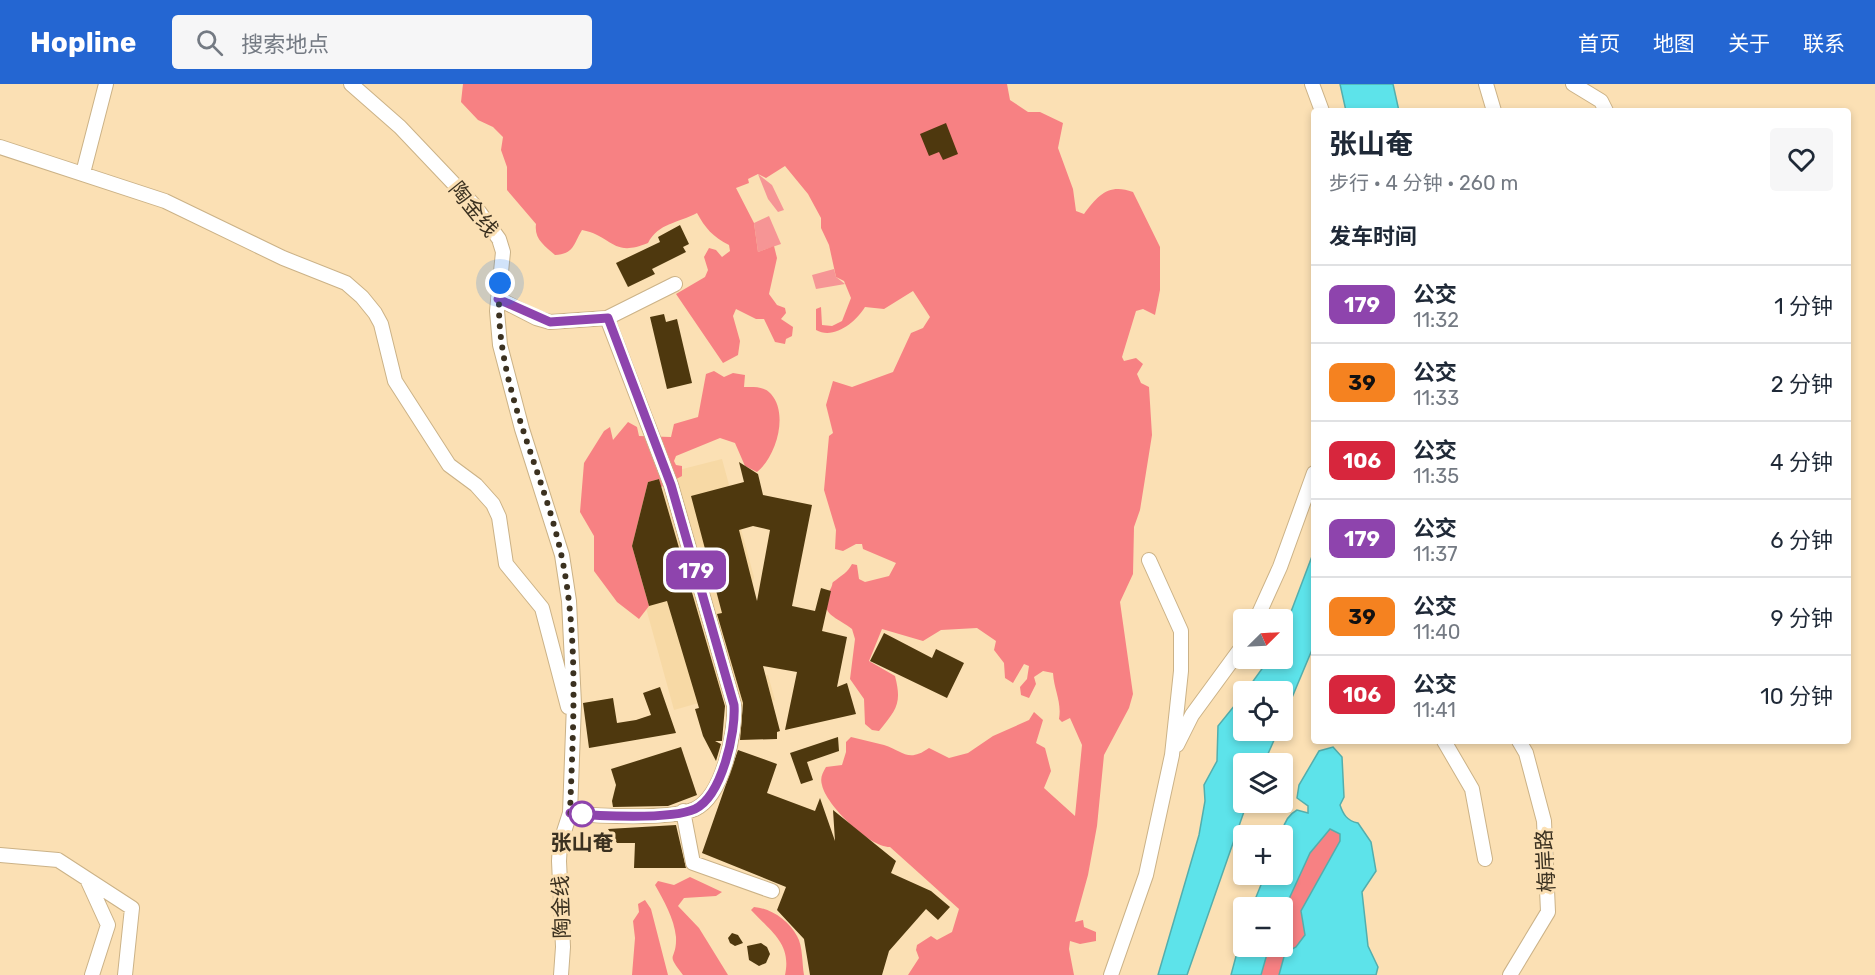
<!DOCTYPE html>
<html lang="zh">
<head>
<meta charset="utf-8">
<style>
  body { margin:0; font-family:Rubik,"Noto Sans SC",sans-serif; background:#f6f6f7; color:#1f2937; height:100vh; display:flex; flex-direction:column; font-size:22px; white-space:nowrap }
  * { box-sizing:border-box; margin:0 }
  p { font-size:20px; color:#747a83 }
  .icon { flex:none; width:33px; height:33px; fill:none; stroke:currentColor; stroke-width:2; stroke-linecap:round; stroke-linejoin:round }
  .map { position:relative; flex:1; overflow:hidden }
  .sheet { position:absolute; left:1311px; top:24px; width:540px; height:636px; display:flex; flex-direction:column; background:#fff; border-radius:6px; box-shadow:0 3px 9px #0003 }
  .sheet>* { flex:none }
  .badge { padding:0 12px; border-radius:9px; font-size:21px; line-height:39px }
  .needle { width:39px; rotate:66deg }
  .fabs { position:absolute; left:1233px; top:525px; display:grid; gap:12px }
  .fabs a { display:grid; place-items:center; width:60px; height:60px; border-radius:6px; background:#fff; box-shadow:0 3px 9px #0003; font-size:30px }
  .you { position:absolute; width:30px; height:30px; margin:-15px; border:4px solid #fff; border-radius:50%; background:#1a73e8; box-shadow:0 0 0 9px #1a73e833 }
  .map>.badge { position:absolute; translate:-50% -50%; box-shadow:0 0 0 3px #fff }
  h2 { padding:0 18px; font-size:22px; line-height:54px }
  .round { display:grid; place-items:center; flex:none; width:63px; height:63px; border-radius:6px; background:#f6f6f7 }
  .overview { display:flex; align-items:center; justify-content:space-between; height:102px; padding:0 18px }
  h1 { font-size:28px; font-weight:700; line-height:45px }
  ul { padding:0; list-style:none }
  li { display:flex; align-items:center; gap:18px; height:78px; padding:0 18px; border-top:2px solid #e0e1e3 }
  li div { flex:1 }
  li b { display:block; font-size:22px }
  li em { font-style:normal }
  li .badge { min-width:66px; font-weight:700; text-align:center }
  header { display:flex; align-items:center; gap:36px; box-sizing:border-box; height:84px; padding:0 30px; background:#2466d2; color:#fff }
  header strong { font-size:28px }
  nav { display:flex; gap:33px; margin-inline-start:auto; font-size:21px }
  .search { width:420px; height:54px; background:#f6f6f7; display:flex; align-items:center; gap:15px; box-sizing:border-box; padding:0 21px; border-radius:6px; color:#747a83; font-size:22px }
  .map>svg:first-child { display:block }
  .built { fill:#f7d9a5 }
  .green { fill:#f69595 }
  .forest { fill:#f78183 }
  .water { fill:#5de3ea; stroke:#53aead; stroke-width:1.5 }
  .building { fill:#4e380e; fill-rule:evenodd }
  .lines { fill:none; stroke-linecap:round; stroke-linejoin:round }
  .minor-casing { stroke:#cbb287; stroke-width:16 }
  .minor { stroke:#fff; stroke-width:14 }
  .line-casing { stroke:#fff; stroke-width:14 }
  .line { stroke:#8e44ad; stroke-width:9 }
  .walk { stroke:#3b3120; stroke-width:6; stroke-dasharray:0 10.8 }
  .stop-dot { fill:#fff; stroke:#8e44ad; stroke-width:3 }
  .labels { text-anchor:middle; dominant-baseline:central; stroke-width:6; stroke-linejoin:round; paint-order:stroke }
  .street-label { font-size:21px; fill:#3b3120; stroke:#fbe0b4 }
  .stop-label { font-size:21px; font-weight:bold; fill:#3b3120; stroke:#fbe0b4 }
</style>
</head>
<body>
<header>
<strong>Hopline</strong>
<div class="search"><svg class="icon" aria-label="search" viewBox="0 0 24 24"><circle cx="10" cy="10" r="6"/><path d="M15 15l6 6"/></svg>搜索地点</div>
<nav><a>首页</a><a>地图</a><a>关于</a><a>联系</a></nav>
</header>
<div class="map">
<svg width="1875" height="891" viewBox="0 0 1875 891">
  <rect width="100%" height="100%" fill="#fbe0b4"/>
  <path class="built" d="M722,375L754,493L746,523L761,593L768,591L775,616L728,629L723,612L674,626L629,462L643,395Z"/>
  <path class="green" d="M758,90L772,101L784,126L778,128L768,115Z
    M769,132L781,160L758,168L754,139Z
    M834,185L836,193L845,200L816,205L812,191Z"/>
  <path class="forest" d="M463,0H1007L1010,16L1028,28H1040L1063,39L1058,64L1073,105L1076,127L1084,130C1098,111 1109,99 1133,108L1160,163V206L1155,231L1143,225L1136,227L1122,273L1124,277L1136,274L1143,280L1137,290L1141,299L1149,303L1152,351L1140,426L1134,443L1133,490L1120,518L1133,610L1129,624L1104,671L1097,742L1088,791L1075,838L1083,836L1084,843L1096,848V857L1080,860L1070,857L1069,865L1074,891H908L919,874L916,866L917,861L931,852L937,856L952,848L959,825L890,763C869,763 826,721 822,701C820,694 822,690 826,683L842,681L846,668V658L851,653C862,656 873,658 884,661C903,667 908,679 929,664L949,674L968,669L993,652L1029,636L1034,628L1043,636L1036,659L1045,664L1051,687L1044,704L1075,732L1082,661L1070,634L1062,638L1059,635C1062,618 1054,606 1053,589L1043,587L1034,593L1036,600L1029,614L1021,611L1020,603L1027,595L1029,582L1024,580L1013,599L1005,594L1004,579L994,566L996,557L977,544L941,546L923,557L882,545L869,577L895,592C902,619 897,625 879,647L872,646L865,640L864,615L850,595L855,555L852,545C833,531 817,530 831,504C834,498 830,500 836,496C843,490 847,489 852,480L857,481L859,495L865,498L889,492L896,479L863,465L862,460H856L843,467L835,465L836,446L824,406L829,352L833,349L826,321L833,297L852,303L893,288L911,249L923,244L930,233L913,207L884,225L865,223C856,238 834,256 816,246V225L821,223L822,241L832,242L842,237L851,214L844,197L836,193L829,161L821,144V134L808,110L785,82L766,94L758,90L748,95L749,99L736,104L754,139L758,168L774,162L777,174L769,210L777,221L785,224L786,229L781,235L793,243L792,252L786,255L785,260L775,258L764,235H756L736,225L733,232L740,257L738,271L723,279L676,210L705,193L708,186L704,173L709,164L716,166L722,173L730,167L729,161C713,153 705,144 697,129C679,139 658,139 648,159C612,174 613,152 582,146C573,161 574,170 555,171C544,161 534,155 536,140L507,106V83L501,66L503,53L493,43L478,36L461,18Z
    M714,287L724,293L733,289L745,291L744,303C754,303 764,302 771,310C789,330 776,373 757,388L745,382L735,359L720,354L676,372L674,377L676,381L682,382V392L661,403L659,395L648,398L632,462L649,522L639,535L617,518L594,487V452L580,428L584,379L604,347L610,343L613,356L628,338L637,343L639,352L671,353L674,340L698,333L706,290Z
    M1330,745L1340,750L1341,757L1301,827L1305,851L1296,863L1285,869L1279,891H1261L1269,863L1282,862L1283,828L1310,769Z
    M690,793L722,808L716,812L684,814L678,822L699,844L728,891H683C664,867 677,878 676,853C674,834 664,817 655,801L658,797L674,801Z
    M645,816L651,825L668,891H632L635,854L633,837L639,828L638,820Z
    M754,823C771,824 789,837 797,852C803,862 802,880 804,891H785C792,859 770,847 751,826Z"/>
  <path class="water" d="M1340,0H1393L1399,27H1346Z
    M1314,467V561L1283,635L1282,608L1246,607L1269,575L1282,574L1283,549Z
    M1243,611L1244,646L1278,647L1264,679L1244,680V718L1247,719L1187,891H1158L1199,751L1205,717L1204,701L1217,677L1218,642Z
    M1333,663L1342,673L1344,713L1340,721C1343,730 1347,737 1358,739L1371,758L1376,787L1362,808L1368,862L1378,883L1376,891H1279L1285,869L1296,863L1305,851L1301,827L1340,757V750L1330,745L1310,769L1283,828L1282,824L1252,823L1265,791L1282,790C1282,769 1275,738 1297,726L1308,729V722L1297,714L1299,701L1319,667Z
    M1239,861L1269,863L1261,891H1231Z"/>
  <path class="building" d="M946,39L958,70L943,76L939,68L929,72L920,50Z
    M680,141L689,160L683,163L686,168L652,185L655,190L628,203L616,179L660,158L658,153Z
    M664,230L666,238L677,235L692,299L667,305L650,233Z
    M739,378L758,390L763,411L812,421L792,522L815,527L821,504L831,507L822,547L847,553L837,603L847,599L856,630L785,646L797,588L763,582L780,647L777,648V655L740,656L743,619L717,530L722,529L691,412L744,398ZM753,442L770,446L757,517L739,446Z
    M659,395L725,622L722,657H715L721,660L716,677L703,652L695,625L699,624L667,517L649,522L632,462L648,398Z
    M884,549L932,574L936,565L964,579L947,614L870,577Z
    M660,603L676,649L589,664L583,619L613,614L617,639L636,636L651,631L643,609Z
    M838,653L839,667L807,678L813,696L801,700L790,669Z
    M681,663L697,711L668,722L613,723L612,717L616,701L611,685Z
    M738,666L777,680L767,709L815,727L820,714L835,757L833,726L896,777L891,789L931,807L950,823L938,836L926,825L889,867L882,891H810L804,855L777,826L786,803L702,769Z
    M676,741L686,784H634L635,759H617L608,745Z
    M732,849L738,851L743,859L735,862L730,859L728,854Z
    M761,859L767,863L770,870L766,879L759,882L749,876L747,862Z"/>
  <g class="lines">
    <defs>
      <path id="minor" d="M351,0L400,43L475,122L499,155L503,168L497,227L500,261L522,345L562,471L569,517L574,620L570,729L560,760L559,777L563,863L561,891
        M1312,0L1322,27
        M1486,0L1494,27
        M1573,0L1601,17L1606,27
        M0,63L165,117L283,174L346,199L362,213L375,229L381,240L395,297L449,381L476,401L493,420L499,433L506,480L542,524L568,623
        M83,89L106,0
        M499,215L536,234L550,238L607,234L671,401L734,621C736,648 723,712 695,725C671,736 596,732 570,729
        M607,234L675,200
        M1256,536L1280,483L1314,389
        M1444,657L1472,705L1485,775
        M1177,661L1192,631L1244,560
        M683,727L693,779L772,807
        M0,771L58,776L132,824L125,891
        M87,795L108,841L92,891
        M1111,891L1146,791L1172,671L1181,587V547L1149,476
        M1510,891L1548,828L1544,737L1526,669L1519,657"/>
    </defs>
    <use href="#minor" class="minor-casing"/>
    <use href="#minor" class="minor"/>
  </g>
  <g class="lines">
    <defs>
      <path id="line" d="M498,215L550,238L608,234L671,401L734,621C736,648 722,712 695,725C671,736 596,732 570,729"/>
    </defs>
    <use href="#line" class="line-casing"/>
    <use href="#line" class="line"/>
    <path class="walk" d="M500,199C491,295 543,382 562,474C579,557 573,644 570,729L582,730"/>
  </g>
  <circle class="stop-dot" cx="582" cy="730" r="12"/>
  <g class="labels">
    <g class="street-label">
      <text transform="translate(474 125) rotate(51)">陶金线</text>
      <text transform="translate(1545 777) rotate(-93)">梅岸路</text>
      <text transform="translate(561 823) rotate(-92)">陶金线</text>
    </g>
    <g class="stop-label">
      <text x="582" y="758">张山奄</text>
    </g>
  </g>
</svg>
<div class="fabs">
<a><svg class="needle" viewBox="-14 -14 28 28"><path d="M0-13l5 13h-10z" fill="#e53935"/><path d="M0 13l5-13h-10z" fill="#747a83"/></svg></a>
<a><svg class="icon" aria-label="locate" viewBox="0 0 24 24"><circle cx="12" cy="12" r="6"/><path d="M12 2v4M12 18v4M2 12h4M18 12h4"/></svg></a>
<a><svg class="icon" aria-label="layers" viewBox="0 0 24 24"><path d="M12 4l9 5-9 5-9-5zM3 14l9 5 9-5"/></svg></a>
<a>+</a>
<a>−</a>
</div>
<div class="you" style="left:500px;top:199px"></div>
<b class="badge" style="left:696px;top:486px;background:#8e44ad;color:#fff">179</b>
<section class="sheet">
<div class="overview"><div><h1>张山奄</h1><p>步行 · 4 分钟 · 260 m</p></div><a class="round"><svg class="icon" aria-label="heart" viewBox="0 0 24 24"><path d="M12 20l-8-8c-3-5 5-10 8-4 3-6 11-1 8 4z"/></svg></a></div>
<h2>发车时间</h2>
<ul>
<li><span class="badge" style="background:#8e44ad;color:#fff">179</span><div><b>公交</b><p>11:32</p></div><em>1 分钟</em></li>
<li><span class="badge" style="background:#f58220;color:#111">39</span><div><b>公交</b><p>11:33</p></div><em>2 分钟</em></li>
<li><span class="badge" style="background:#d7263d;color:#fff">106</span><div><b>公交</b><p>11:35</p></div><em>4 分钟</em></li>
<li><span class="badge" style="background:#8e44ad;color:#fff">179</span><div><b>公交</b><p>11:37</p></div><em>6 分钟</em></li>
<li><span class="badge" style="background:#f58220;color:#111">39</span><div><b>公交</b><p>11:40</p></div><em>9 分钟</em></li>
<li><span class="badge" style="background:#d7263d;color:#fff">106</span><div><b>公交</b><p>11:41</p></div><em>10 分钟</em></li>
</ul>
</section>
</div>
</body>
</html>
